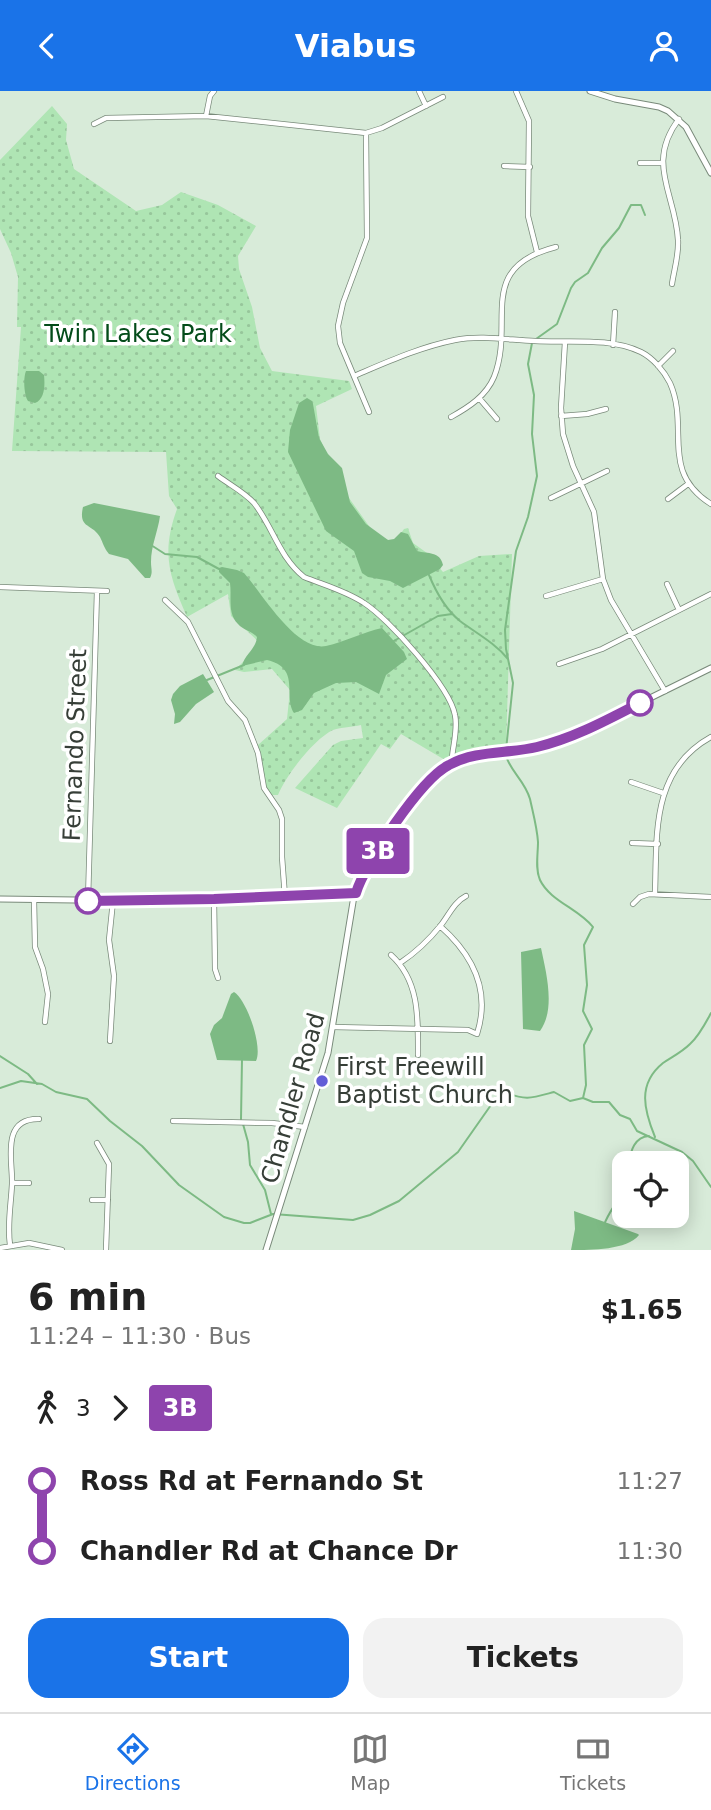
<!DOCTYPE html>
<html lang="en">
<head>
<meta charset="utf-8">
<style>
  body { margin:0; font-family:"DejaVu Sans",sans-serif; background:#f2f2f2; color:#222; height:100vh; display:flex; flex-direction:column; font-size:26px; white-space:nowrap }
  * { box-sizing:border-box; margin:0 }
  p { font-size:23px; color:#767676 }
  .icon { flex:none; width:38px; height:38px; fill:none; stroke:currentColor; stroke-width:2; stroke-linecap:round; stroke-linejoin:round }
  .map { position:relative; height:1159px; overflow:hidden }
  .panel { display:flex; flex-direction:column; background:#fff; flex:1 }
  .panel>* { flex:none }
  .badge { padding:0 14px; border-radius:5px; font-size:24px; line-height:46px }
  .fabs { position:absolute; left:612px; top:1060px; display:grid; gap:14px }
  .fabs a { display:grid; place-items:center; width:77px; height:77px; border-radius:14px; background:#fff; box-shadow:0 4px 18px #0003; font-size:35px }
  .map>.badge { position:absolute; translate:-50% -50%; box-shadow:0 0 0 4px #fff }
  .legs { display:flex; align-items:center; gap:10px; height:77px; padding:0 28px; font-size:23px }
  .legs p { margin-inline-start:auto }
  .headline { display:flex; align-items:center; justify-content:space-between; height:119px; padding:0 28px }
  h1 { font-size:38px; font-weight:600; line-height:52px }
  .primary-button { display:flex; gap:14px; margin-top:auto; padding:14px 28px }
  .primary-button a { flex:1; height:80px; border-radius:21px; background:#1a73e8; color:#fff; font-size:28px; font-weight:600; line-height:80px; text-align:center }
  .primary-button a+a { background:#f2f2f2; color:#222 }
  ul { padding:0 28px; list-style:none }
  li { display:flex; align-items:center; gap:24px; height:70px; font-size:26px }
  li i { display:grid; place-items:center; width:10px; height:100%; margin:0 9px; background:currentColor }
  li i::after { content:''; width:18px; height:18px; margin:-9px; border:5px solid; border-radius:50%; background:#fff }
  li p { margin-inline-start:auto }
  li:first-child i { background:linear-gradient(#0000 50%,currentColor 0) }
  li:last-child i { background:linear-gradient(currentColor 50%,#0000 0) }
  header { display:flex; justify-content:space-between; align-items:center; height:91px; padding:0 28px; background:#1a73e8; color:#fff; font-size:32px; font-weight:600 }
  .dock { display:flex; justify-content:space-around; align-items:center; height:98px; border-top:2px solid #e0e0e0; background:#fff; font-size:19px; color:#767676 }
  .dock a { display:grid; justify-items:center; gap:4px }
  .dock .current { color:#1a73e8 }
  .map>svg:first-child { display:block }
  .park { fill:url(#park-dots) }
  .water { fill:#7dba84 }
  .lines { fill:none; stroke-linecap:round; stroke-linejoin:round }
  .stream { stroke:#7dba84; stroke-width:2 }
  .minor-casing { stroke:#798a7a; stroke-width:6 }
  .tertiary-casing { stroke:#798a7a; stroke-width:7 }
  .minor { stroke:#fff; stroke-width:4.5 }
  .tertiary { stroke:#fff; stroke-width:5 }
  .line-1-casing { stroke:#fff; stroke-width:16 }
  .line-1 { stroke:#8e44ad; stroke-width:10 }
  .stop-1-dot { fill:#fff; stroke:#8e44ad; stroke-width:3.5 }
  .poi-dot { fill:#635ed7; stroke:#fff; stroke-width:2.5 }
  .labels { text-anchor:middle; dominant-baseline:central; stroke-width:7; stroke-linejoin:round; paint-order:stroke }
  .park-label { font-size:24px; fill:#044c1a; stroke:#fff }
  .street-label { font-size:24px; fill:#363e37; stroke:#fff }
  .poi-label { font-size:24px; fill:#363e37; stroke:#fff; text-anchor:start }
</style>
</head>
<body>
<header><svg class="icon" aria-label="back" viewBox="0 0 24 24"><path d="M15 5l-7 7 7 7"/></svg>Viabus<svg class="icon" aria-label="person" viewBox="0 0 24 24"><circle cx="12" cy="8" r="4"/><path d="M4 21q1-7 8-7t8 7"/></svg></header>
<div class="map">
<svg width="711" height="1159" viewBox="0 0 711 1159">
  <defs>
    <pattern id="park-dots" width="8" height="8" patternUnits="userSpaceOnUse" patternTransform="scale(1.75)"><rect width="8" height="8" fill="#afe5b4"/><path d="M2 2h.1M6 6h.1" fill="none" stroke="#97c69b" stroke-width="1.8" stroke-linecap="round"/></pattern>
  </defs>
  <rect width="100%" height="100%" fill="#d8ebd9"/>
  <path class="park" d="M52,15L67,33L66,49L74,78L136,120L162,114L181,101L218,114L256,135L238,165L239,178L252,216L260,257L272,280L349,290L352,298L316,315L320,348L344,400L374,442L394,452L404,438L408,437L413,452L427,462L443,481L479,465L512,463L506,656L466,659L445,669L401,643L390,658L381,653L337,717L295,697L333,654L341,650L363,647L361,634C352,636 342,636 333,639C314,648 286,684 278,704H265L258,654L287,628L290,599L272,578L244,581L235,579L261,553L231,525L228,503L187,526C169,485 161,462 177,418L169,405L166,361L12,360L21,236H17L18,186L11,162L0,138V69Z"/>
  <path class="water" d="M26,280H39L44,284C45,294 45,308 35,312L28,310C24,304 23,287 26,280Z
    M307,307L312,310L313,313L319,347L328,363L342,377L350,411L366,433L388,449L394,448L401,441L408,443L417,460C428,463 440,460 443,474L440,478L403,497L390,490L368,486L362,482L354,460L326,440L288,361L290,339L299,312Z
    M94,412L160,425C158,440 151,455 151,471C151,478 153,481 150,487H145L128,468L109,463C104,457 103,452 100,446C92,432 78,438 83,416Z
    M222,476L237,479L244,482C262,502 296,561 326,555C345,551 363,541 382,537L404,561L407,568L386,584L379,603L356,591L336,592L314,602L302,619L294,622C283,604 301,577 267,569L242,575C244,564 256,558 257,546C252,540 243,539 238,533C227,522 232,506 230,492L219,481V477Z
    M203,583L214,601L196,613L180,631L174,633L175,623L171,609L173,603L180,595Z
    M541,857C546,881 556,918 540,940L523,938L521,861Z
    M234,901C247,909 263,956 256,970L217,969L210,943L214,934L222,927L231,903Z
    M574,1120L638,1143L639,1144C627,1159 592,1159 571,1159L575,1138Z"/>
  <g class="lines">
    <path class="stream" d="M536,248L557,233L571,197L575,191L588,182L602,157L619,137L631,114H641L645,124
      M151,454L165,463L197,466L219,478
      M429,484C436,501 445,518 460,530C476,542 495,552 508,568
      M392,551L438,525L452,523
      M207,589L244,574
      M506,659L513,592L506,558L505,539L516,460L528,426L537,385L532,343L534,304L528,273L532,252
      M506,665C511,681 525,690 530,708C533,722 537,736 538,751C538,763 535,778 540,789C550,810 579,818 593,836L584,854L587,894L583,920L592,938L584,954L586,994L583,1007
      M0,965L28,983L37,993
      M0,997L21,990L42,993L56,1001L87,1008L110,1030L142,1055L179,1094L224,1126L244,1132H250L273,1123L353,1129L370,1124L399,1110L458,1061L498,1004L504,1001C526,1010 532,1007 554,1001L570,1010L583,1007L593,1011H609L620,1024L630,1028L637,1040L682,1061L693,1070L711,1096
      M241,1028L242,968
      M243,1033L248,1051L250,1074L265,1099L271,1123
      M655,1046C644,1019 637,993 663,972C672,966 682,961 690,953C699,945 705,933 711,922
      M628,1073C631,1060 634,1046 649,1045
      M604,1134C609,1119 622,1107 625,1092"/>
    <defs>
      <path id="minor" d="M419,0L426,15
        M516,0L529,30L528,125L537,161
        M206,25L210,5L214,0
        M94,33L106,27L206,25L366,42L382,37L443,6
        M366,42L367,147L343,212L338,235L340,252L369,321
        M640,72H662
        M504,75L530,76
        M672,193C674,179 679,164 678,149C676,104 645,72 679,28
        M565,251L561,317L563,343L573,375L594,421L603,488L611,509L665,600
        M613,254L615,221
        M658,275L673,260
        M354,285C387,271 420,256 455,249C481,244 509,249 535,250C570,252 609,246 641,261C653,267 664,280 670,292C690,337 659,380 711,413
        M479,307L497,328
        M561,325L587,323L606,318
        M451,326C469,316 486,305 494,286C516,231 474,177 556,156
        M218,385C230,394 244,401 254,412C273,436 279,466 304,486C324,494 346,500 364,512C388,527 450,596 455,624C458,638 453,654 452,667L453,672
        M551,407L607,380
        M668,408L688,393
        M667,493L679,519
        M0,496L107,500
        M546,505L603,488
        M165,509L188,531L228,610L245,629L258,662L264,697L279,719L282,728V766L285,806
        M559,573L602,558L711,503
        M631,691L663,702
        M632,752L658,753
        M655,802C657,743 651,679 711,646
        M214,808L215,878L218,887
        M34,809L35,856L43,878L48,903L45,931
        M88,809L97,500
        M633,813L640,806L649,803L711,806
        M391,864C420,890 418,929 418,964
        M400,872C415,862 429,849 441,834C449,824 454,811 466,805
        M333,936L468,939L477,943C491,899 473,864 440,835
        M110,950L114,885L109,849L113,810
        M173,1030L272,1032L305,1036
        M97,1052L109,1073L106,1159
        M12,1092H29
        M92,1109H108
        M10,1154C7,1134 11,1114 12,1093C13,1071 0,1027 39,1028
        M0,1157L29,1152L62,1159"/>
      <path id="tertiary" d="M590,0L615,8L659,16L668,20L686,36L711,82
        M0,808L150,810L356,802
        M266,1159L328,962L354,805L369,773L423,694L441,678L466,667L530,658L573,645L711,577"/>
    </defs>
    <use href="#minor" class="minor-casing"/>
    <use href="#tertiary" class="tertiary-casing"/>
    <use href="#minor" class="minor"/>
    <use href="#tertiary" class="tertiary"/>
  </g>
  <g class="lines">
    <defs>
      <path id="line-1" d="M88,810L214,808L356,802C365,772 421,688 449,674C476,659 508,663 537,656C574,647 607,629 640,612"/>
    </defs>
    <use href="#line-1" class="line-1-casing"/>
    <use href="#line-1" class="line-1"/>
  </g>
  <g class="stop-1-dot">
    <circle cx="640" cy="612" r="12"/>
    <circle cx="88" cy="810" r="12"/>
  </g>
  <circle class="poi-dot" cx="322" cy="990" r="7"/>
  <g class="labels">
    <g class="park-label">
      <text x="138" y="243">Twin Lakes Park</text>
    </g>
    <g class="street-label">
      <text transform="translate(75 654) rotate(-88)">Fernando Street</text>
      <text transform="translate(293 1007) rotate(-74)">Chandler Road</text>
    </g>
    <g class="poi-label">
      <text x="336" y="976">First Freewill<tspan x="336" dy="28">Baptist Church</tspan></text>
    </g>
  </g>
</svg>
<div class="fabs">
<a><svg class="icon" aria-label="locate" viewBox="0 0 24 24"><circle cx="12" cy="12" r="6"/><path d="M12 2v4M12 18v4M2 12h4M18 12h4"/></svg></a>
</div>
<b class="badge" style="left:378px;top:760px;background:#8e44ad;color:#fff">3B</b>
</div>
<section class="panel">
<div class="headline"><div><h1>6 min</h1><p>11:24 – 11:30 · Bus</p></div><b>$1.65</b></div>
<div class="legs"><svg class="icon" aria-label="walk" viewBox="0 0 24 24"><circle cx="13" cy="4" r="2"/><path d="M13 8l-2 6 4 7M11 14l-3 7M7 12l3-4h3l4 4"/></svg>3<svg class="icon" aria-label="forward" viewBox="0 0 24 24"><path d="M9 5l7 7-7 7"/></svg><b class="badge" style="background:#8e44ad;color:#fff">3B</b></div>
<ul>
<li><i style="color:#8e44ad"></i><b>Ross Rd at Fernando St</b><p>11:27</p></li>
<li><i style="color:#8e44ad"></i><b>Chandler Rd at Chance Dr</b><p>11:30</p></li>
</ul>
<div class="primary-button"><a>Start</a><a>Tickets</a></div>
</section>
<nav class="dock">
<a class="current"><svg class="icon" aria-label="directions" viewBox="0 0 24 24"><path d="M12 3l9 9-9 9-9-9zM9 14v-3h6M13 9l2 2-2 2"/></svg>Directions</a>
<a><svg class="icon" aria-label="map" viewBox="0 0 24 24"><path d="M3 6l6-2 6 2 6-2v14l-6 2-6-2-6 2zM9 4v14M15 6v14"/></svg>Map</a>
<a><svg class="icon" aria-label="tickets" viewBox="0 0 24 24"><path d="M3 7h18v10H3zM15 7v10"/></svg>Tickets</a>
</nav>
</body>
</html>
